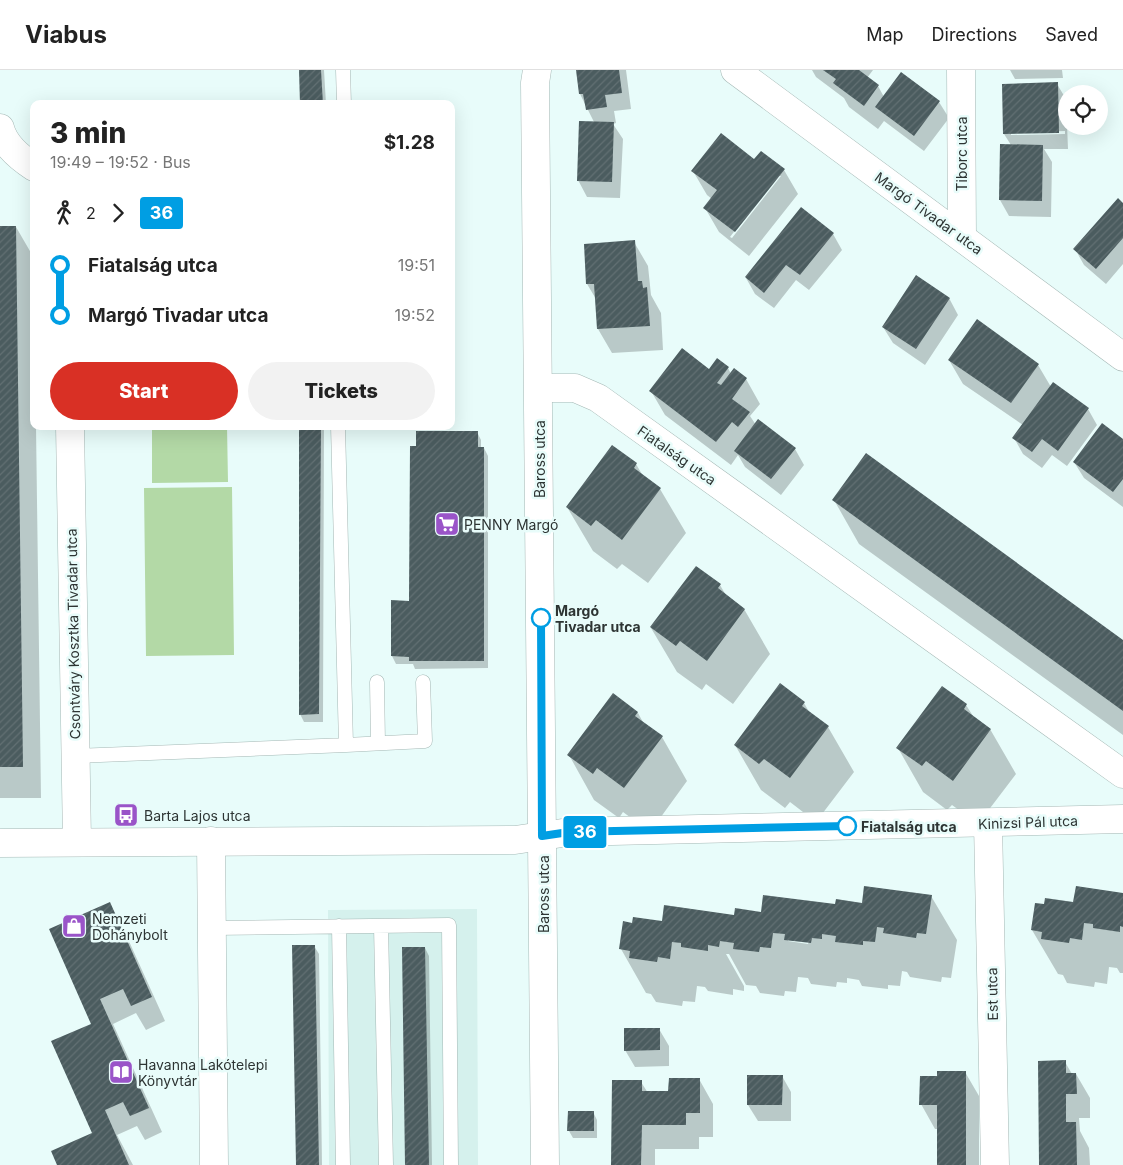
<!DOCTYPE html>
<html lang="en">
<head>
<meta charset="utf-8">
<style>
  body { margin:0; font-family:Inter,sans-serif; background:#f2f2f2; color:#222; height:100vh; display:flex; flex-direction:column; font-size:19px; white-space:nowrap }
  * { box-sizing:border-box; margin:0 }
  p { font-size:16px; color:#767676 }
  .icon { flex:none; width:28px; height:28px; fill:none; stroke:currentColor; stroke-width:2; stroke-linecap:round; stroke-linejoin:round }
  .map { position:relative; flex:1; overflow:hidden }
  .panel { position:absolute; left:30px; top:30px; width:425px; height:330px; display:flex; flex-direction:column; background:#fff; border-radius:10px; box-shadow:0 5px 20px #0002 }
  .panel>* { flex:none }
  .badge { padding:0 10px; border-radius:4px; font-size:18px; line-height:32px }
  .fabs { position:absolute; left:1058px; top:15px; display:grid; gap:10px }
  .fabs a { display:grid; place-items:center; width:50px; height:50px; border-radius:50%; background:#fff; box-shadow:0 5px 20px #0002; font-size:25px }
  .map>.badge { position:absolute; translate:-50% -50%; box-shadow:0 0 0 2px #fff }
  .legs { display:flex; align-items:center; gap:8px; height:55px; padding:0 20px; font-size:16px }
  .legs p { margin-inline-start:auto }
  .summary { display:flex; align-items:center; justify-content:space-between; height:85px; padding:0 20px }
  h1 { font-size:28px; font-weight:800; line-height:38px }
  .button { display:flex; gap:10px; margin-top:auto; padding:10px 20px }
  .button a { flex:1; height:58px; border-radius:30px; background:#d93025; color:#fff; font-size:20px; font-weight:800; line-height:58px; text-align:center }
  .button a+a { background:#f2f2f2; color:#222 }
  ul { padding:0 20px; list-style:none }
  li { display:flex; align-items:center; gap:18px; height:50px; font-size:19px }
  li i { display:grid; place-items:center; width:8px; height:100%; margin:0 6px; background:currentColor }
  li i::after { content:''; width:12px; height:12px; margin:-6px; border:4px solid; border-radius:50%; background:#fff }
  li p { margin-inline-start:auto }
  li:first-child i { background:linear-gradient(#0000 50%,currentColor 0) }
  li:last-child i { background:linear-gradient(currentColor 50%,#0000 0) }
  header { display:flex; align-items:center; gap:30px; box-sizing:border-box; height:70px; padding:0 25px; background:#fff; border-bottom:1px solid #e0e0e0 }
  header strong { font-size:24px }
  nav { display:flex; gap:28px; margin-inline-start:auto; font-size:18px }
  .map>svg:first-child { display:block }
  .built { fill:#d5f1ed }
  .pitch { fill:#b3d9a6 }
  .shadow { fill:#0003; fill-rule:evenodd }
  .building { fill:url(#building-hatch) }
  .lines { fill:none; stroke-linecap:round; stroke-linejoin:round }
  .lane-casing { stroke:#a5b8b5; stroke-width:15 }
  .street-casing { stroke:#a5b8b5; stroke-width:29 }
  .secondary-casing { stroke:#a5b8b5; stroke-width:29 }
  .lane { stroke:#fff; stroke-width:14 }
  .street { stroke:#fff; stroke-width:28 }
  .secondary { stroke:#fff; stroke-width:28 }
  .line-1-casing { stroke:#fff; stroke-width:11 }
  .line-1 { stroke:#009ee3; stroke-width:8 }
  .stop-1-dot { fill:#fff; stroke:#009ee3; stroke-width:2.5 }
  .labels { text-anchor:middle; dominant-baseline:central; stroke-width:5; stroke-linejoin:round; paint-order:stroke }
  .street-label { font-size:14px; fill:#2d3433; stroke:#e8fcfa }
  .poi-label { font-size:14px; fill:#2d3433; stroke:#e8fcfa; text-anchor:start }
  .stop-label { font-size:14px; font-weight:bold; fill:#2d3433; stroke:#e8fcfa; text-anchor:start }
</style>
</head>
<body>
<header>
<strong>Viabus</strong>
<nav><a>Map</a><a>Directions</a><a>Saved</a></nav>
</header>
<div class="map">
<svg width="1123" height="1095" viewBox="0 0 1123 1095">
  <defs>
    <pattern id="building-hatch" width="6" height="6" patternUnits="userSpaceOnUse" patternTransform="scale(1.25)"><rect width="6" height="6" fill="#4b5c5f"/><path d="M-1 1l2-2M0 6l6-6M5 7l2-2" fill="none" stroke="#627073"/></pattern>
  </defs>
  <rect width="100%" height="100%" fill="#e8fcfa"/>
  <path class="built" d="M477,839L478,1095H329L328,840Z"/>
  <path class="pitch" d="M152,356H227L228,412L152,413Z
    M232,417L234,585L146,586L144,418Z"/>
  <path class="shadow" d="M300,0H324L326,34H302Z
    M577,0H626L631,39L614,41L616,53L613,54L623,69L620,128L587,127L578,110L594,52L580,24Z
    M812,0H873L867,8L878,16L884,27L902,4L939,32L949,48L924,81L884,51L878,59L849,37L844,28L816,7Z
    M1010,0H1062L1063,8L1015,9Z
    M1057,14L1066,29L1068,79H1044L1052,92L1051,147L1009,146L1000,130L1011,75L1004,64ZM1065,61V64L1011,65V63Z
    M784,100L798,124L749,186L719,162L705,138L712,129L707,125L693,101ZM777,106H781L732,168L730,167Z
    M1123,135V194L1106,214L1084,195L1075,179Z
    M0,157H16L34,188V356H36L41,728H0Z
    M833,164L842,180L809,220L796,210L774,238L755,224L746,208Z
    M634,172L648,196L651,225L661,243L663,280L612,283L598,259L596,229L587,214Z
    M949,228L958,245L925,295L893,273L883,257Z
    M977,251L1038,295L1051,317L1088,339L1097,355L1067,396L1052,385L1042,398L1023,384L1014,368L1023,355L963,314L949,290Z
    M728,298L731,304L734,300L746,309L760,334L750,346L756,355L795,379L804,395L781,425L745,397L738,385L731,395L665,345L651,321L710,301Z
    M300,356H324L323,652H304L300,644Z
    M477,362L481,370V378H484L488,386V598L415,599L413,594H396L392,586V532H411L417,377Z
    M1123,370V437L1084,408L1074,392Z
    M636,394L643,406L660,419L686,463L648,513L622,494L617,499L593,481L567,437Z
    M834,430L1123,572V665L859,474Z
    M697,497L720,515L727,527L744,539L770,584L733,634L706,614L702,620L677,602L651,558Z
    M614,625L638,643L644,654L662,667L687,711L650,762L623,742L619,748L594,730L569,685Z
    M804,633L811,645L828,657L854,702L816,752L790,732L785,738L761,720L735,675Z
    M966,635L973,646L990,659L1016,704L978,754L952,735L947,740L923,722L898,678Z
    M1123,824V903H1120L1117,898L1109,897L1107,914L1095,912L1094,917L1067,913L1063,905L1058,904L1032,860L1046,835L1074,833Z
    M931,826L957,870L951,908L942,907L941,912L910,907L907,902L902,901L900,916L888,915V919L862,916L859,910L847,908V913L837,912L836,917L811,914L808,908L798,907L796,922L785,921L784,926L760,923L756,916L746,915L729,884H726L744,916V921L733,919V925L708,921L705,917L697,916L695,932L683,931L682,936L656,932L651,924L646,923L621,879L634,854L863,834ZM788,869L809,871L808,874L788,871Z
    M110,834L123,858L165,951L146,960L136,943L113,954L162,1062L145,1070L137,1056L117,1065L133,1095H59L94,1064L93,954Z
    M314,876L319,884L322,1095H298Z
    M425,878L429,886L432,1095H406Z
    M659,959L669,976V996L635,997L625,980Z
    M1065,992L1072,1004H1076L1090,1028V1048H1079L1080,1061L1089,1078L1090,1095H1041Z
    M965,1002L979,1026V1095H938V1059H935L921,1034L938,1007Z
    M748,1006H782L791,1022V1051H758L748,1035Z
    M699,1009L713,1034V1067H699V1079H655V1095H613L641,1012L648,1023L670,1022Z
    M593,1042L597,1050V1068H573L569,1061Z"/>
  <path class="building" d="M299,0H321L323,34H300Z
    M576,0H619L622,23L605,25L607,37L586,40L583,24H579Z
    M823,0H859L879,15L864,36L833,13L836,9Z
    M901,2L940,31L914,66L875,37Z
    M1058,12L1059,63L1003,64L1002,14Z
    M579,51L614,52L612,112L577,111Z
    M721,63L754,89L761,81L785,99L735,162L703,138L717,120L691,101Z
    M1000,74L1043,75L1042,131L999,130Z
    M1118,128L1123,133V168L1096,199L1073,179Z
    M801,137L834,163L800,205L786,195L764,223L745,207Z
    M0,156H16L23,697H0Z
    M635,170L638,211H642L643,218L647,217L650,256L597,259L594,214H586L584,174Z
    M916,205L950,228L916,279L882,257Z
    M977,249L1039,294L1011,333L948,290Z
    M682,278L709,299L717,288L729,297L717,313L721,315L734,298L747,308L732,329L750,342L738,357L732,352L716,372L649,321Z
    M1053,312L1089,338L1058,381L1042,369L1032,382L1012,368Z
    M758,349L796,378L771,409L734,381Z
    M1102,353L1123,369V409L1113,422L1073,392Z
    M299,356H321L319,644L299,645Z
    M416,361H478V377H484V591H409V587L391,586V530L409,531L410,376H416Z
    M612,375L637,393L634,398L661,418L622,470L596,450L591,456L566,437Z
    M866,383L1123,570V641L832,430Z
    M696,496L721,514L718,518L745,539L707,591L680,571L676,576L650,557Z
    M780,613L805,632L802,636L829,656L790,708L764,689L759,694L734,675Z
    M942,616L967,634L964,639L991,659L953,711L926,691L922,696L896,678Z
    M613,623L638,642L635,646L663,666L624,718L597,698L593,704L567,685Z
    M864,816L932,825L926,864L917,863L916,868L883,863L884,858L877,857L875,872L863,871V875L835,872L836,866L822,864V869L812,868L811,873L784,870L785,864L773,863L771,878L760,877L759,882L733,879L734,873L720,871L719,877L708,875V881L681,877V873L672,872L670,889L658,887L657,892L629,888L630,881L619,879L623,851L632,853L633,847L662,851L664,835L734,845L735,838L761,842L763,825L835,834L836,829L862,833Z
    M1076,816L1123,823V857L1120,856V862L1093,858V854L1084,853L1082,870L1070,868L1069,873L1041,869L1042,862L1031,860L1035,833L1044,834L1045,828L1073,832Z
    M110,832L152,927L131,936L123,919L100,929L149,1038L130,1046L123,1032L105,1040L129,1095H57L51,1081L92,1063L51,971L91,954L49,859Z
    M292,875H315L319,1095H296Z
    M402,877H425L429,1095H405Z
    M624,958H660V980L624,981Z
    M1066,990V1003H1076L1077,1024H1066V1052H1076L1077,1095H1039L1038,991Z
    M937,1001H966V1095H937V1035H919L920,1006H937Z
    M747,1005H783L782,1035H747Z
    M669,1008H700V1043H686V1055H642L641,1095H611L612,1010H642V1021H668Z
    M568,1041H594V1061H567Z"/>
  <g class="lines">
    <defs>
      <path id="lane" d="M343,0L344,34
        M377,612L378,673
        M346,675L425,671L423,612
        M75,686L346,675L338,356
        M339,856L343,1095
        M381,856L386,1095
        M212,858L449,855L451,1095"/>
      <path id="street" d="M537,0L535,13L545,1095
        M961,0L962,167
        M0,58C4,74 20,88 34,97
        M539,318H575L598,328L1123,704
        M70,356L77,771
        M988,753L995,1095
        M211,771L214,1095"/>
      <path id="secondary" d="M735,0L1123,287
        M0,773L515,770L569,762L1123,749"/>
    </defs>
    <use href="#lane" class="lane-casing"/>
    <use href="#street" class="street-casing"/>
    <use href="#secondary" class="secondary-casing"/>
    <use href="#lane" class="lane"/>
    <use href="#street" class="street"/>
    <use href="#secondary" class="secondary"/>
  </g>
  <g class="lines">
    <defs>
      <path id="line-1" d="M541,548L542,766L569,762L847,756"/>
    </defs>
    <use href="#line-1" class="line-1-casing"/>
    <use href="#line-1" class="line-1"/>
  </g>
  <defs>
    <symbol id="supermarket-square" viewBox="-11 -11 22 22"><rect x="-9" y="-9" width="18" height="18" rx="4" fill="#9a54c8" stroke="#e8fcfa"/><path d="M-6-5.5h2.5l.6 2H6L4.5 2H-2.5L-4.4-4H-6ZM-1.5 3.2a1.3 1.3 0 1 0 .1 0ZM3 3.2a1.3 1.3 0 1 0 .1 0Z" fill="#fff"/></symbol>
    <symbol id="bus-square" viewBox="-11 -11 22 22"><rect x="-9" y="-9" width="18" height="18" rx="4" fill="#9a54c8" stroke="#e8fcfa"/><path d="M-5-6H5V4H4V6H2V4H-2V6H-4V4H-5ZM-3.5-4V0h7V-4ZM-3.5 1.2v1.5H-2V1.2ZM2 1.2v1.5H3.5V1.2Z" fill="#fff"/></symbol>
    <symbol id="shop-square" viewBox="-11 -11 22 22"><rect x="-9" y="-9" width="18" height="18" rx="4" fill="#9a54c8" stroke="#e8fcfa"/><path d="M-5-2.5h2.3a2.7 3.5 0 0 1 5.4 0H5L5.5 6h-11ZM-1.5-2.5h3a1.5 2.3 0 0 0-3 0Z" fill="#fff"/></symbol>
    <symbol id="library-square" viewBox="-11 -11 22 22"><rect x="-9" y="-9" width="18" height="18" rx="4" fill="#9a54c8" stroke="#e8fcfa"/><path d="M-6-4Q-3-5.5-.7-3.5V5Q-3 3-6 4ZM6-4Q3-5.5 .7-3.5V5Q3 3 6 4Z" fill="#fff"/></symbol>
  </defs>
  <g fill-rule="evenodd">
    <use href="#supermarket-square" x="433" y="440" width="28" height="28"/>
    <use href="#bus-square" x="112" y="731" width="28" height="28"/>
    <use href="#shop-square" x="60" y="842" width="28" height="28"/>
    <use href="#library-square" x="107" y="988" width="28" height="28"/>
  </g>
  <g class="stop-1-dot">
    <circle cx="541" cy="548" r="9"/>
    <circle cx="847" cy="756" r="9"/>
  </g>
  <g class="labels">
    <g class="street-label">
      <text transform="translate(961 84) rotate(-90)">Tiborc utca</text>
      <text transform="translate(929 143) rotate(36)">Margó Tivadar utca</text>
      <text transform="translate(677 385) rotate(35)">Fiatalság utca</text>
      <text transform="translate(539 389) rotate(-90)">Baross utca</text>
      <text transform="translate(73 564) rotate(-91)">Csontváry Kosztka Tivadar utca</text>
      <text transform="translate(1028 752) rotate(-2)">Kinizsi Pál utca</text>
      <text transform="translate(543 824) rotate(-90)">Baross utca</text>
      <text transform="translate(992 924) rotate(-91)">Est utca</text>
    </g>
    <g class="poi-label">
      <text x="464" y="454">PENNY Margó</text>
      <text x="144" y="745">Barta Lajos utca</text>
      <text x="92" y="848">Nemzeti<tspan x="92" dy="16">Dohánybolt</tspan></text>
      <text x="138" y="994">Havanna Lakótelepi<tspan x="138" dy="16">Könyvtár</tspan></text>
    </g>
    <g class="stop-label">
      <text x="555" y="540">Margó<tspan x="555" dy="16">Tivadar utca</tspan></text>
      <text x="861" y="756">Fiatalság utca</text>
    </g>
  </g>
</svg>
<div class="fabs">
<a><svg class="icon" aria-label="locate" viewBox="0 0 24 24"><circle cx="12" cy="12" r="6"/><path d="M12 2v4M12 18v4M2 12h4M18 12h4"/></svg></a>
</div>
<b class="badge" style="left:585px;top:762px;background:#009ee3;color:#fff">36</b>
<section class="panel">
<div class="summary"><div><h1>3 min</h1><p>19:49 – 19:52 · Bus</p></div><b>$1.28</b></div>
<div class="legs"><svg class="icon" aria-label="walk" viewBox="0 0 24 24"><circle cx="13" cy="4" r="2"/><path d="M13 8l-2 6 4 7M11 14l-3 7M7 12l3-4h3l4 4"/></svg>2<svg class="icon" aria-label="forward" viewBox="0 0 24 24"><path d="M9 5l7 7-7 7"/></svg><b class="badge" style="background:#009ee3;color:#fff">36</b></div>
<ul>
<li><i style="color:#009ee3"></i><b>Fiatalság utca</b><p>19:51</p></li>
<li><i style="color:#009ee3"></i><b>Margó Tivadar utca</b><p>19:52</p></li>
</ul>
<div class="button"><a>Start</a><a>Tickets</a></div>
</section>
</div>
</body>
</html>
